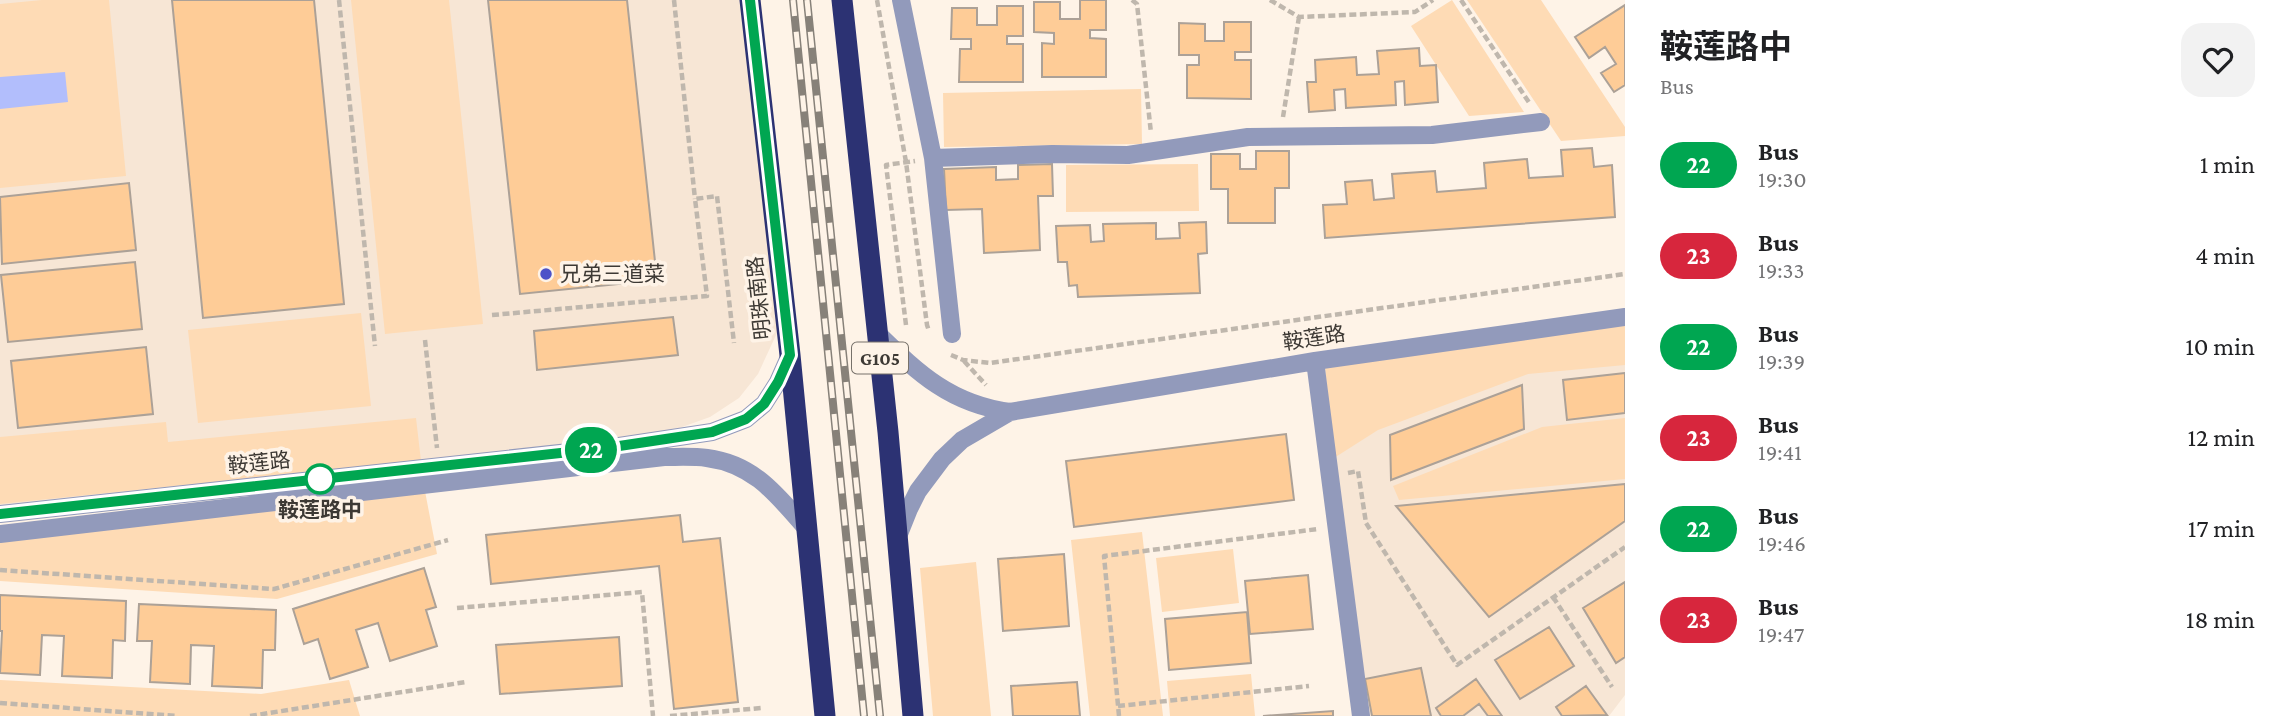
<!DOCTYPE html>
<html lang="en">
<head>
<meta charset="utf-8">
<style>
  body { margin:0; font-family:"Crimson Pro","Noto Sans SC",serif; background:#f2f2f2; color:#202124; height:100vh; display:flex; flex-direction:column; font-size:26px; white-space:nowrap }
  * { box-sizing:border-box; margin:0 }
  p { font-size:23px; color:#757577 }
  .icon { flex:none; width:38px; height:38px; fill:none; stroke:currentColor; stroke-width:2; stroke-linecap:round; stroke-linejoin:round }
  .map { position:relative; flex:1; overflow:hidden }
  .side { display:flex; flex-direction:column; background:#fff; width:665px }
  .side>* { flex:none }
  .badge { padding:0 14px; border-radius:23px; font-size:24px; line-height:46px }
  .map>.badge { position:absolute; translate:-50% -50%; box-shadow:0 0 0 4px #fff }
  .round { display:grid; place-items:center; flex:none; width:74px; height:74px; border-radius:21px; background:#f2f2f2 }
  .head { display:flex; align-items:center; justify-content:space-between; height:119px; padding:0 35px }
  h1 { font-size:33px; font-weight:700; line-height:52px }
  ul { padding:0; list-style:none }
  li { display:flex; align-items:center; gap:21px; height:91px; padding:0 35px }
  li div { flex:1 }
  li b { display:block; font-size:26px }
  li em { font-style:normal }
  li .badge { min-width:77px; font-weight:700; text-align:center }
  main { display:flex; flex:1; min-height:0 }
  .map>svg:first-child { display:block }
  .built { fill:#f7e6d5 }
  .green { fill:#fedbb5 }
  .water { fill:#b2befc }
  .building { fill:#fecc97; stroke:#aca197; stroke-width:2 }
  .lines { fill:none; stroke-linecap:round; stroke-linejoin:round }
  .path { stroke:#bfb7ad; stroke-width:4.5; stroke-dasharray:7 3.5; stroke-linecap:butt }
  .minor { stroke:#929abb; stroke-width:18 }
  .highway { stroke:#2c3273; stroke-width:21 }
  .rail-casing { stroke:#878179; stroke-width:8 }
  .rail { stroke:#fef3e7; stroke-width:5; stroke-dasharray:16; stroke-linecap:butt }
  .line-casing { stroke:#fff; stroke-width:16 }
  .line { stroke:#00a651; stroke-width:10 }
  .poi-dot { fill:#4c52c8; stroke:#fef3e7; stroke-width:2.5 }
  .stop-dot { fill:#fff; stroke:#00a651; stroke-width:3.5 }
  .labels { text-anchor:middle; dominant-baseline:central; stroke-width:7; stroke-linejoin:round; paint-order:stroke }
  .shield { fill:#fef3e7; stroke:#77716a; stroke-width:2 }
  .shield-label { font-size:19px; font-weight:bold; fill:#3d3934 }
  .poi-label { font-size:21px; fill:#3d3934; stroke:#fef3e7; text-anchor:start }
  .street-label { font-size:21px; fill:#3d3934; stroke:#fef3e7 }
  .stop-label { font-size:21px; font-weight:bold; fill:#3d3934; stroke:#fef3e7 }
</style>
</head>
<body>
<main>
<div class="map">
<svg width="1625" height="716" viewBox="0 0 1625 716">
  <rect width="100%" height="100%" fill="#fef3e7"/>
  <path class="built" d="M0,0H749L783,320L758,374L739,398L710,417L668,432L0,508Z
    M1625,320V695L1609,716H1361L1315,361Z"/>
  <path class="green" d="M42,0H109L126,176L0,188V4Z
    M351,0H449L483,324L385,334Z
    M1452,0L1524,112L1469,116L1411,26Z
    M1467,0H1541L1625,127V136L1561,141Z
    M1141,89L1142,144L944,147L943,93Z
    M1198,164L1199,211L1066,212V165Z
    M361,313L371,406L198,423L188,330Z
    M1625,323V365L1528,374L1378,430L1334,458L1325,366Z
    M416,418L421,461L0,504V437L166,422L168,442Z
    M1625,418V479L1399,500L1393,486L1542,427Z
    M424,486L437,554L277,599L0,581V536Z
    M1142,532L1163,716H1090L1071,540Z
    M1233,549L1239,603L1162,612L1156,558Z
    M976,562L991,716H933L920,568Z
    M1251,674L1255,716H1170L1167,681Z
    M0,680L261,694L349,680L360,716H0Z"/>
  <path class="water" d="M65,72L68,102L0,109V77Z"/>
  <path class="building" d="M172,0H314L344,304L203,318Z
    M488,0H627L657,280L520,294Z
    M1080,0H1106V30H1090V38L1106,39V77H1042V43L1054,44V33L1034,32V2H1060V19H1080Z
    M1625,5V85L1614,92L1601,73L1616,64L1605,47L1589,58L1575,37Z
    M997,6H1023V36H1007V44H1023V82H959L960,49H971V39H951L952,8H977V25H997Z
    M1224,22H1251V52H1235V60H1251V99L1187,98V65H1199V55H1179V23L1205,24V41H1224Z
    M1419,48L1420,66L1436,65L1438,102L1405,105L1404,81L1395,82L1396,105L1346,108L1345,89L1334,90L1335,110L1309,112L1307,82H1316L1315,60L1356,57L1357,75L1379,74L1377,51Z
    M1592,148L1594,167L1612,165L1615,217L1325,238L1323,205L1347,204L1345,182L1372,180L1374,200L1394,198L1392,174L1435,171L1437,192L1486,188L1484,163L1527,159L1529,178L1563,176L1561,150Z
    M1256,151H1289V188H1275V223H1228V189H1211V154H1240V169H1256Z
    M1052,164L1053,196H1038L1040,250L984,253L982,209L946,210L944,169L996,167V180L1018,179V165Z
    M129,183L136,250L2,264L0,197Z
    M1206,222L1207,253L1198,254L1200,293L1078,297L1077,285L1069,286L1067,262H1058L1056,226L1090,225L1091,242L1104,241L1103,224L1156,223V239L1180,238L1179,223Z
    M135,262L142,329L8,342L1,275Z
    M673,317L678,355L537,370L534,331Z
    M146,347L153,414L18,428L11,361Z
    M1625,373V413L1567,420L1563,380Z
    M1522,385L1524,429L1391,480L1390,435Z
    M1286,434L1294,500L1074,527L1066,461Z
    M1625,484V521L1489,617L1396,506Z
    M680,515L683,542L720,538L738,702L674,709L659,566L491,584L486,535Z
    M1064,554L1069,626L1003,631L998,559Z
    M424,568L436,607L426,610L437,646L390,661L378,623L356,630L368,667L330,679L318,639L304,644L293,609Z
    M1308,575L1313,629L1250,634L1245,581Z
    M1625,582V657L1616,663L1583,608Z
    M0,595L126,601L125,641L113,640L112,678L62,676L64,636L42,635L40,675L0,673L2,631H0Z
    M139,604L276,610L275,650H263L262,688L212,686L214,646L191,645L190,684L150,682L152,641H137Z
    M1247,612L1251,663L1169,670L1165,619Z
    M1549,627L1574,666L1520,699L1495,660Z
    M619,637L622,686L500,694L496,645Z
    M1421,668L1431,716H1372L1365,679Z
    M1476,679L1502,716H1488L1479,704L1463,716H1441L1436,708Z
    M1077,682L1080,716H1013L1011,686Z
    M1586,686L1607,715L1562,716L1556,707Z
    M1333,711V716H1263Z"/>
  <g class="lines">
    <path class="path" d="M339,0L375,346
      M674,0L695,199
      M877,0L906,162L927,325L929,331
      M1132,0L1137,4L1151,133
      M1270,0L1299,17L1415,12L1433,0
      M1461,0L1530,104
      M1283,117L1299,17
      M492,315L707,296L695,199L717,196L734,343
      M906,325L886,165L915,161
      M425,340L437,448
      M951,355L963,360L990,363L1625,274
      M964,361L986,385
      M1348,473L1358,471L1366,523L1457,665L1625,547
      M0,570L274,589L448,540
      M1553,597L1612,687
      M457,608L642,592L653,716
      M0,703L177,716
      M1118,706L1309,686
      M250,716L466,682
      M670,716L761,708
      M1119,716L1104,556L1318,529"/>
    <path class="minor" d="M901,0L933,158L952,334
      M933,158L1052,154L1128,155L1248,137L1432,135L1541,122
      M878,334C919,374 951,404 1010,412
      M1315,361L1361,716
      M0,514L606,448L712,432L746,419L764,404L778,382L790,355
      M0,534L664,457C678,457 693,456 707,458C754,464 777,495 806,528
      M897,539L909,509L918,491L942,459L962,440L1010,412L1315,361L1625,317"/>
    <path class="highway" d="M750,0L790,355L825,716
      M842,0L888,432L913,716"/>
    <defs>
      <path id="rail" d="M793,0L864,716
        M807,0L880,716"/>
    </defs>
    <use href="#rail" class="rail-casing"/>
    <use href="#rail" class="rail"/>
  </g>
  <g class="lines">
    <defs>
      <path id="line" d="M0,514L606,448L712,432L746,419L764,404L778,382L790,355L750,0"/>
    </defs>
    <use href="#line" class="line-casing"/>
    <use href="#line" class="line"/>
  </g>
  <circle class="poi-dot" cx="546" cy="274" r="7"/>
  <circle class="stop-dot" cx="320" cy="479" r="14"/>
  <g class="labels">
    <rect class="shield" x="852" y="342.5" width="56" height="31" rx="5"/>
    <g class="shield-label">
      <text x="880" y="358">G105</text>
    </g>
    <g class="poi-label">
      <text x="560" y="274">兄弟三道菜</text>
    </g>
    <g class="street-label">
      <text transform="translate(759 298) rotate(-96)">明珠南路</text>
      <text transform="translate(1314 338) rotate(-9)">鞍莲路</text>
      <text transform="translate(259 463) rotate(-6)">鞍莲路</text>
    </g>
    <g class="stop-label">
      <text x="320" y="510">鞍莲路中</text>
    </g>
  </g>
</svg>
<b class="badge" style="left:591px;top:450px;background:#00a651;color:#fff">22</b>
</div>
<section class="side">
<div class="head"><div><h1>鞍莲路中</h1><p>Bus</p></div><a class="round"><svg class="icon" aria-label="heart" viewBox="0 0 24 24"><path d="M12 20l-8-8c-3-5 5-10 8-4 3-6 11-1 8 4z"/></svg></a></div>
<ul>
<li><span class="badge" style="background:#00a651;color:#fff">22</span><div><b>Bus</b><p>19:30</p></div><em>1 min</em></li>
<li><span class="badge" style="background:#d7263d;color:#fff">23</span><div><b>Bus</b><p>19:33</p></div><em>4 min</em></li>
<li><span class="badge" style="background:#00a651;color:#fff">22</span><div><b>Bus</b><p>19:39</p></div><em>10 min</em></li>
<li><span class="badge" style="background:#d7263d;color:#fff">23</span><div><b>Bus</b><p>19:41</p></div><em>12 min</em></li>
<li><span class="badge" style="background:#00a651;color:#fff">22</span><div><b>Bus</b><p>19:46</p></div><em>17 min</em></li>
<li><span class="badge" style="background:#d7263d;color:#fff">23</span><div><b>Bus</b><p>19:47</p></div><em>18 min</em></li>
</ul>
</section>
</main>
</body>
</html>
